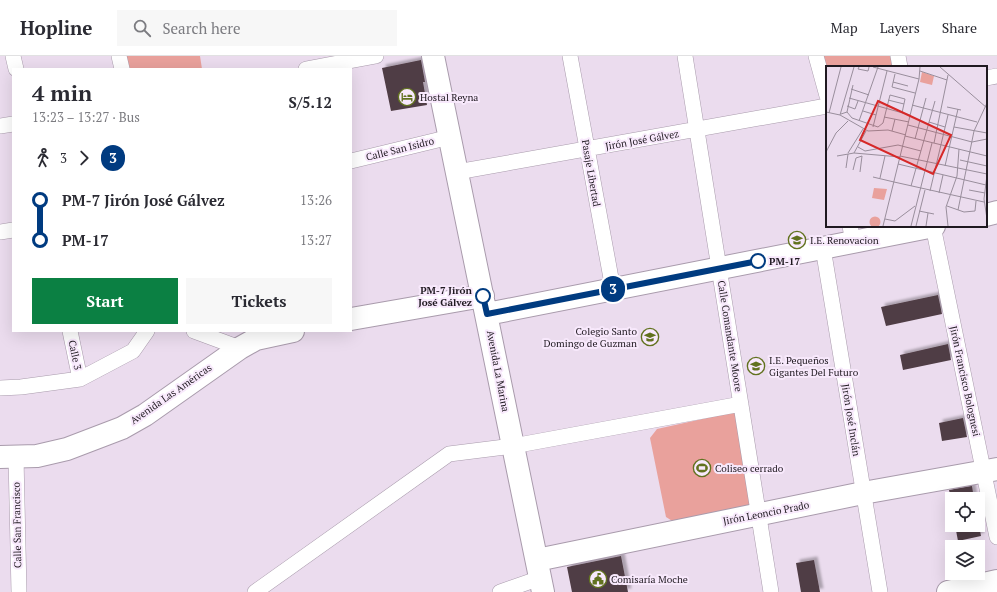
<!DOCTYPE html>
<html lang="en">
<head>
<meta charset="utf-8">
<style>
  body { margin:0; font-family:"PT Serif",serif; background:#f7f7f7; color:#2b2b33; height:100vh; display:flex; flex-direction:column; font-size:15px; white-space:nowrap }
  * { box-sizing:border-box; margin:0 }
  p { font-size:13px; color:#7c7c81 }
  .icon { flex:none; width:22px; height:22px; fill:none; stroke:currentColor; stroke-width:2; stroke-linecap:round; stroke-linejoin:round }
  .map { position:relative; flex:1; overflow:hidden }
  .drawer { position:absolute; left:12px; top:12px; width:340px; height:264px; display:flex; flex-direction:column; background:#fff; border-radius:0px; box-shadow:0 4px 16px #0002 }
  .drawer>* { flex:none }
  .badge { padding:0 8px; border-radius:13px; font-size:14px; line-height:26px }
  .fabs { position:absolute; left:945px; top:436px; display:grid; gap:8px }
  .fabs a { display:grid; place-items:center; width:40px; height:40px; border-radius:0px; background:#fff; box-shadow:0 4px 16px #0002; font-size:20px }
  .map>.badge { position:absolute; translate:-50% -50%; box-shadow:0 0 0 2px #fff }
  .legs { display:flex; align-items:center; gap:6px; height:44px; padding:0 20px; font-size:13px }
  .legs p { margin-inline-start:auto }
  .overview { display:flex; align-items:center; justify-content:space-between; height:68px; padding:0 20px }
  h1 { font-size:22px; font-weight:800; line-height:30px }
  .button { display:flex; gap:8px; margin-top:auto; padding:8px 20px }
  .button a { flex:1; height:46px; border-radius:0px; background:#0b8043; color:#fff; font-size:16px; font-weight:800; line-height:46px; text-align:center }
  .button a+a { background:#f7f7f7; color:#2b2b33 }
  ul { padding:0 20px; list-style:none }
  li { display:flex; align-items:center; gap:14px; height:40px; font-size:15px }
  li i { display:grid; place-items:center; width:6px; height:100%; margin:0 5px; background:currentColor }
  li i::after { content:''; width:10px; height:10px; margin:-5px; border:3px solid; border-radius:50%; background:#fff }
  li p { margin-inline-start:auto }
  li:first-child i { background:linear-gradient(#0000 50%,currentColor 0) }
  li:last-child i { background:linear-gradient(currentColor 50%,#0000 0) }
  header { display:flex; align-items:center; gap:24px; box-sizing:border-box; height:56px; padding:0 20px; background:#fff; border-bottom:1px solid #e1e1e2 }
  header strong { font-size:19px }
  nav { display:flex; gap:22px; margin-inline-start:auto; font-size:14px }
  .search { width:280px; height:36px; background:#f7f7f7; display:flex; align-items:center; gap:10px; box-sizing:border-box; padding:0 14px; border-radius:0px; color:#7c7c81; font-size:15px }
  .map>svg:first-child { display:block }
  .green { fill:#e9a19c }
  .building { fill:#503d45; filter:url(#shadow) }
  .lines { fill:none; stroke-linecap:round; stroke-linejoin:round }
  .street-casing { stroke:#a99bac; stroke-width:16 }
  .secondary-casing { stroke:#a99bac; stroke-width:24 }
  .street { stroke:#fff; stroke-width:15 }
  .secondary { stroke:#fff; stroke-width:22 }
  .line-1-casing { stroke:#fff; stroke-width:9 }
  .line-1 { stroke:#003b80; stroke-width:6 }
  .stop-1-dot { fill:#fff; stroke:#003b80; stroke-width:2 }
  .labels { text-anchor:middle; dominant-baseline:central; stroke-width:4; stroke-linejoin:round; paint-order:stroke }
  .poi-label { font-size:10px; fill:#1f1920; stroke:#f8e9fc; text-anchor:start }
  .street-label { font-size:10px; fill:#1f1920; stroke:#f8e9fc }
  .stop-label { font-size:10px; font-weight:bold; fill:#1f1920; stroke:#f8e9fc; text-anchor:start }
  .inset-road { fill:none; stroke:#998e9c; stroke-width:1 }
  .view { fill:#d62828; fill-opacity:0.15; stroke:#d62828; stroke-width:2 }
  .inset-edge { fill:none; stroke:#1f1920; stroke-width:2 }
</style>
</head>
<body>
<header>
<strong>Hopline</strong>
<div class="search"><svg class="icon" aria-label="search" viewBox="0 0 24 24"><circle cx="10" cy="10" r="6"/><path d="M15 15l6 6"/></svg>Search here</div>
<nav><a>Map</a><a>Layers</a><a>Share</a></nav>
</header>
<div class="map">
<svg width="997" height="536" viewBox="0 0 997 536">
  <defs>
    <filter id="shadow"><feDropShadow dx="3.5" dy="-3.5" stdDeviation="1" flood-color="#0004"/></filter>
  </defs>
  <rect width="100%" height="100%" fill="#ebdcee"/>
  <path class="green" d="M125,0H200L202,13H127Z
    M819,0H895L898,11H827V31Z
    M734,356L739,360L752,442L747,453L677,468L666,461L650,382L657,373Z"/>
  <path class="building" d="M421,4L425,26H423L427,49L391,55L382,12Z
    M938,239L942,258L886,270L881,251Z
    M948,288L951,304L903,314L900,299Z
    M963,362L967,381L942,385L939,367Z
    M972,430L974,443H951L949,434Z
    M955,469H979L981,480L958,485Z
    M621,500L628,536H572L567,511Z
    M814,504L820,536H801L796,507Z"/>
  <g class="lines">
    <defs>
      <path id="street" d="M13,0L16,13
        M119,0L122,13
        M570,0L613,233
        M685,0L771,536
        M816,0L827,40
        M898,0L900,11
        M306,13L376,0
        M986,22L997,20
        M0,70L13,68
        M351,105L450,81
        M457,116L827,50
        M850,170L853,186
        M933,170L997,481
        M0,176L13,174
        M823,192L880,536
        M70,275L80,323
        M194,275L240,292
        M0,332L21,331L80,323L133,295L147,275
        M16,401L19,536
        M255,536L449,398L513,390L741,348
        M500,536L540,522"/>
      <path id="secondary" d="M433,0L543,536
        M986,159L997,156
        M487,258L934,170
        M351,263L483,240
        M0,401L37,400L67,393L122,372L145,359L240,292L256,283L293,275
        M537,504L863,437L997,413
        M948,536L997,525"/>
    </defs>
    <use href="#street" class="street-casing"/>
    <use href="#secondary" class="secondary-casing"/>
    <use href="#street" class="street"/>
    <use href="#secondary" class="secondary"/>
  </g>
  <g class="lines">
    <defs>
      <path id="line-1" d="M483,240L487,258L758,205"/>
    </defs>
    <use href="#line-1" class="line-1-casing"/>
    <use href="#line-1" class="line-1"/>
  </g>
  <defs>
    <symbol id="hotel-ring" viewBox="-11 -11 22 22"><circle r="9.5" fill="#f8e9fc" stroke="#62721f" stroke-width="1.5"/><path d="M-6-4.5h1.5V1H6V5H4.5V3h-9V5H-6ZM-4 0a1.8 1.8 0 1 1 3.6 0ZM.5 0V-2.5h3Q6-2.5 6 0Z" fill="#62721f"/></symbol>
    <symbol id="school-ring" viewBox="-11 -11 22 22"><circle r="9.5" fill="#f8e9fc" stroke="#62721f" stroke-width="1.5"/><path d="M0-5L7-2L0 1L-7-2ZM-4 1L0 2.5L4 1V4Q0 6-4 4Z" fill="#62721f"/></symbol>
    <symbol id="stadium-ring" viewBox="-11 -11 22 22"><circle r="9.5" fill="#f8e9fc" stroke="#62721f" stroke-width="1.5"/><path d="M0-5a6.5 5 0 1 0 0 10a6.5 5 0 1 0 0-10ZM-3.5-1.8h7v3.6h-7Z" fill="#62721f"/></symbol>
    <symbol id="civic-ring" viewBox="-11 -11 22 22"><circle r="9.5" fill="#f8e9fc" stroke="#62721f" stroke-width="1.5"/><path d="M-.6-6.5H3V-4.5H.6V-3L4-1V1h2V6H-6V1h2V-1L-.6-3ZM-1.2 2.5V6h2.4V2.5Z" fill="#62721f"/></symbol>
  </defs>
  <g fill-rule="evenodd">
    <use href="#hotel-ring" x="397" y="31" width="20" height="20"/>
    <use href="#school-ring" x="787" y="174" width="20" height="20"/>
    <use href="#school-ring" x="640" y="271" width="20" height="20"/>
    <use href="#school-ring" x="746" y="300" width="20" height="20"/>
    <use href="#stadium-ring" x="692" y="402" width="20" height="20"/>
    <use href="#civic-ring" x="588" y="513" width="20" height="20"/>
  </g>
  <g class="stop-1-dot">
    <circle cx="758" cy="205" r="7"/>
    <circle cx="483" cy="240" r="7"/>
  </g>
  <g class="labels">
    <g class="poi-label">
      <text x="420" y="41">Hostal Reyna</text>
      <text x="810" y="184">I.E. Renovacion</text>
      <text x="637" y="275" text-anchor="end">Colegio Santo<tspan x="637" dy="12">Domingo de Guzman</tspan></text>
      <text x="769" y="304">I.E. Pequeños<tspan x="769" dy="12">Gigantes Del Futuro</tspan></text>
      <text x="715" y="412">Coliseo cerrado</text>
      <text x="611" y="523">Comisaría Moche</text>
    </g>
    <g class="street-label">
      <text transform="translate(642 84) rotate(-10)">Jirón José Gálvez</text>
      <text transform="translate(400 93) rotate(-14)">Calle San Isidro</text>
      <text transform="translate(591 117) rotate(80)">Pasaje Libertad</text>
      <text transform="translate(730 280) rotate(81)">Calle Comandante Moore</text>
      <text transform="translate(75 299) rotate(78)">Calle 3</text>
      <text transform="translate(498 315) rotate(79)">Avenida La Marina</text>
      <text transform="translate(965 325) rotate(78)">Jirón Francisco Bolognesi</text>
      <text transform="translate(171 338) rotate(-35)">Avenida Las Américas</text>
      <text transform="translate(851 364) rotate(81)">Jirón José Inclán</text>
      <text transform="translate(766 457) rotate(-11)">Jirón Leoncio Prado</text>
      <text transform="translate(17 469) rotate(-91)">Calle San Francisco</text>
    </g>
    <g class="stop-label">
      <text x="769" y="205">PM-17</text>
      <text x="472" y="234" text-anchor="end">PM-7 Jirón<tspan x="472" dy="12">José Gálvez</tspan></text>
    </g>
  </g>
  <g transform="translate(826 10)">
    <rect width="161" height="161" fill="#ebdcee"/>
    <path d="M96,6L108,10L106,19L94,16ZM48,122L61,123L58,134L46,132ZM43.5 156a5.5 5.5 0 1 1 11 0a5.5 5.5 0 1 1-11 0Z" fill="#e9a19c"/>
    <path class="inset-road" d="M33,1L32,3L42,5L43,1M47,1L93,13M114,1L161,42M94,5L121,14M69,8L66,21L89,27M67,16L82,20M25,23L43,29M23,32L84,49M62,34L78,38M86,39L151,56M21,40L29,43L32,35M121,41L135,44M37,45L50,49M0,46L14,49L42,65L62,64L80,69M21,46L26,52L52,61L57,57L64,29L79,33L76,47M3,47L15,1M15,48L21,46L27,19M14,49L28,1M58,51L83,56M33,55L52,1M103,56L119,61M82,59L146,76L161,73M47,61L61,5M128,61L161,67M66,65L69,53M79,70L161,90M89,73L100,32M108,77L122,9M32,81L39,85L72,79L95,85M0,86L10,67L22,55M22,87L37,63M28,87L40,65M11,90L28,87L74,91M74,90L161,108M134,94L161,100M72,98L160,119M119,100L132,43M20,102L22,88M27,104L30,92L36,90M34,106L36,90M161,109L158,133L161,153M47,111L68,116M54,112L59,90M68,116L158,136M85,120L109,35M143,124L159,127M104,125L122,49M113,127L117,109M121,140L138,146L149,145L150,135M132,144L148,65L161,37M93,145L108,148M59,153L69,155L89,140M57,160L93,13L94,1M85,160L106,77M90,160L99,124M100,160L102,147M122,160L120,141L131,110L133,83"/>
    <path class="view" d="M52,35L125,69L107,108L34,74Z"/>
    <rect width="161" height="161" class="inset-edge"/>
  </g>
</svg>
<div class="fabs">
<a><svg class="icon" aria-label="locate" viewBox="0 0 24 24"><circle cx="12" cy="12" r="6"/><path d="M12 2v4M12 18v4M2 12h4M18 12h4"/></svg></a>
<a><svg class="icon" aria-label="layers" viewBox="0 0 24 24"><path d="M12 4l9 5-9 5-9-5zM3 14l9 5 9-5"/></svg></a>
</div>
<b class="badge" style="left:613px;top:233px;background:#003b80;color:#fff">3</b>
<section class="drawer">
<div class="overview"><div><h1>4 min</h1><p>13:23 – 13:27 · Bus</p></div><b>S/5.12</b></div>
<div class="legs"><svg class="icon" aria-label="walk" viewBox="0 0 24 24"><circle cx="13" cy="4" r="2"/><path d="M13 8l-2 6 4 7M11 14l-3 7M7 12l3-4h3l4 4"/></svg>3<svg class="icon" aria-label="forward" viewBox="0 0 24 24"><path d="M9 5l7 7-7 7"/></svg><b class="badge" style="background:#003b80;color:#fff">3</b></div>
<ul>
<li><i style="color:#003b80"></i><b>PM-7 Jirón José Gálvez</b><p>13:26</p></li>
<li><i style="color:#003b80"></i><b>PM-17</b><p>13:27</p></li>
</ul>
<div class="button"><a>Start</a><a>Tickets</a></div>
</section>
</div>
</body>
</html>
